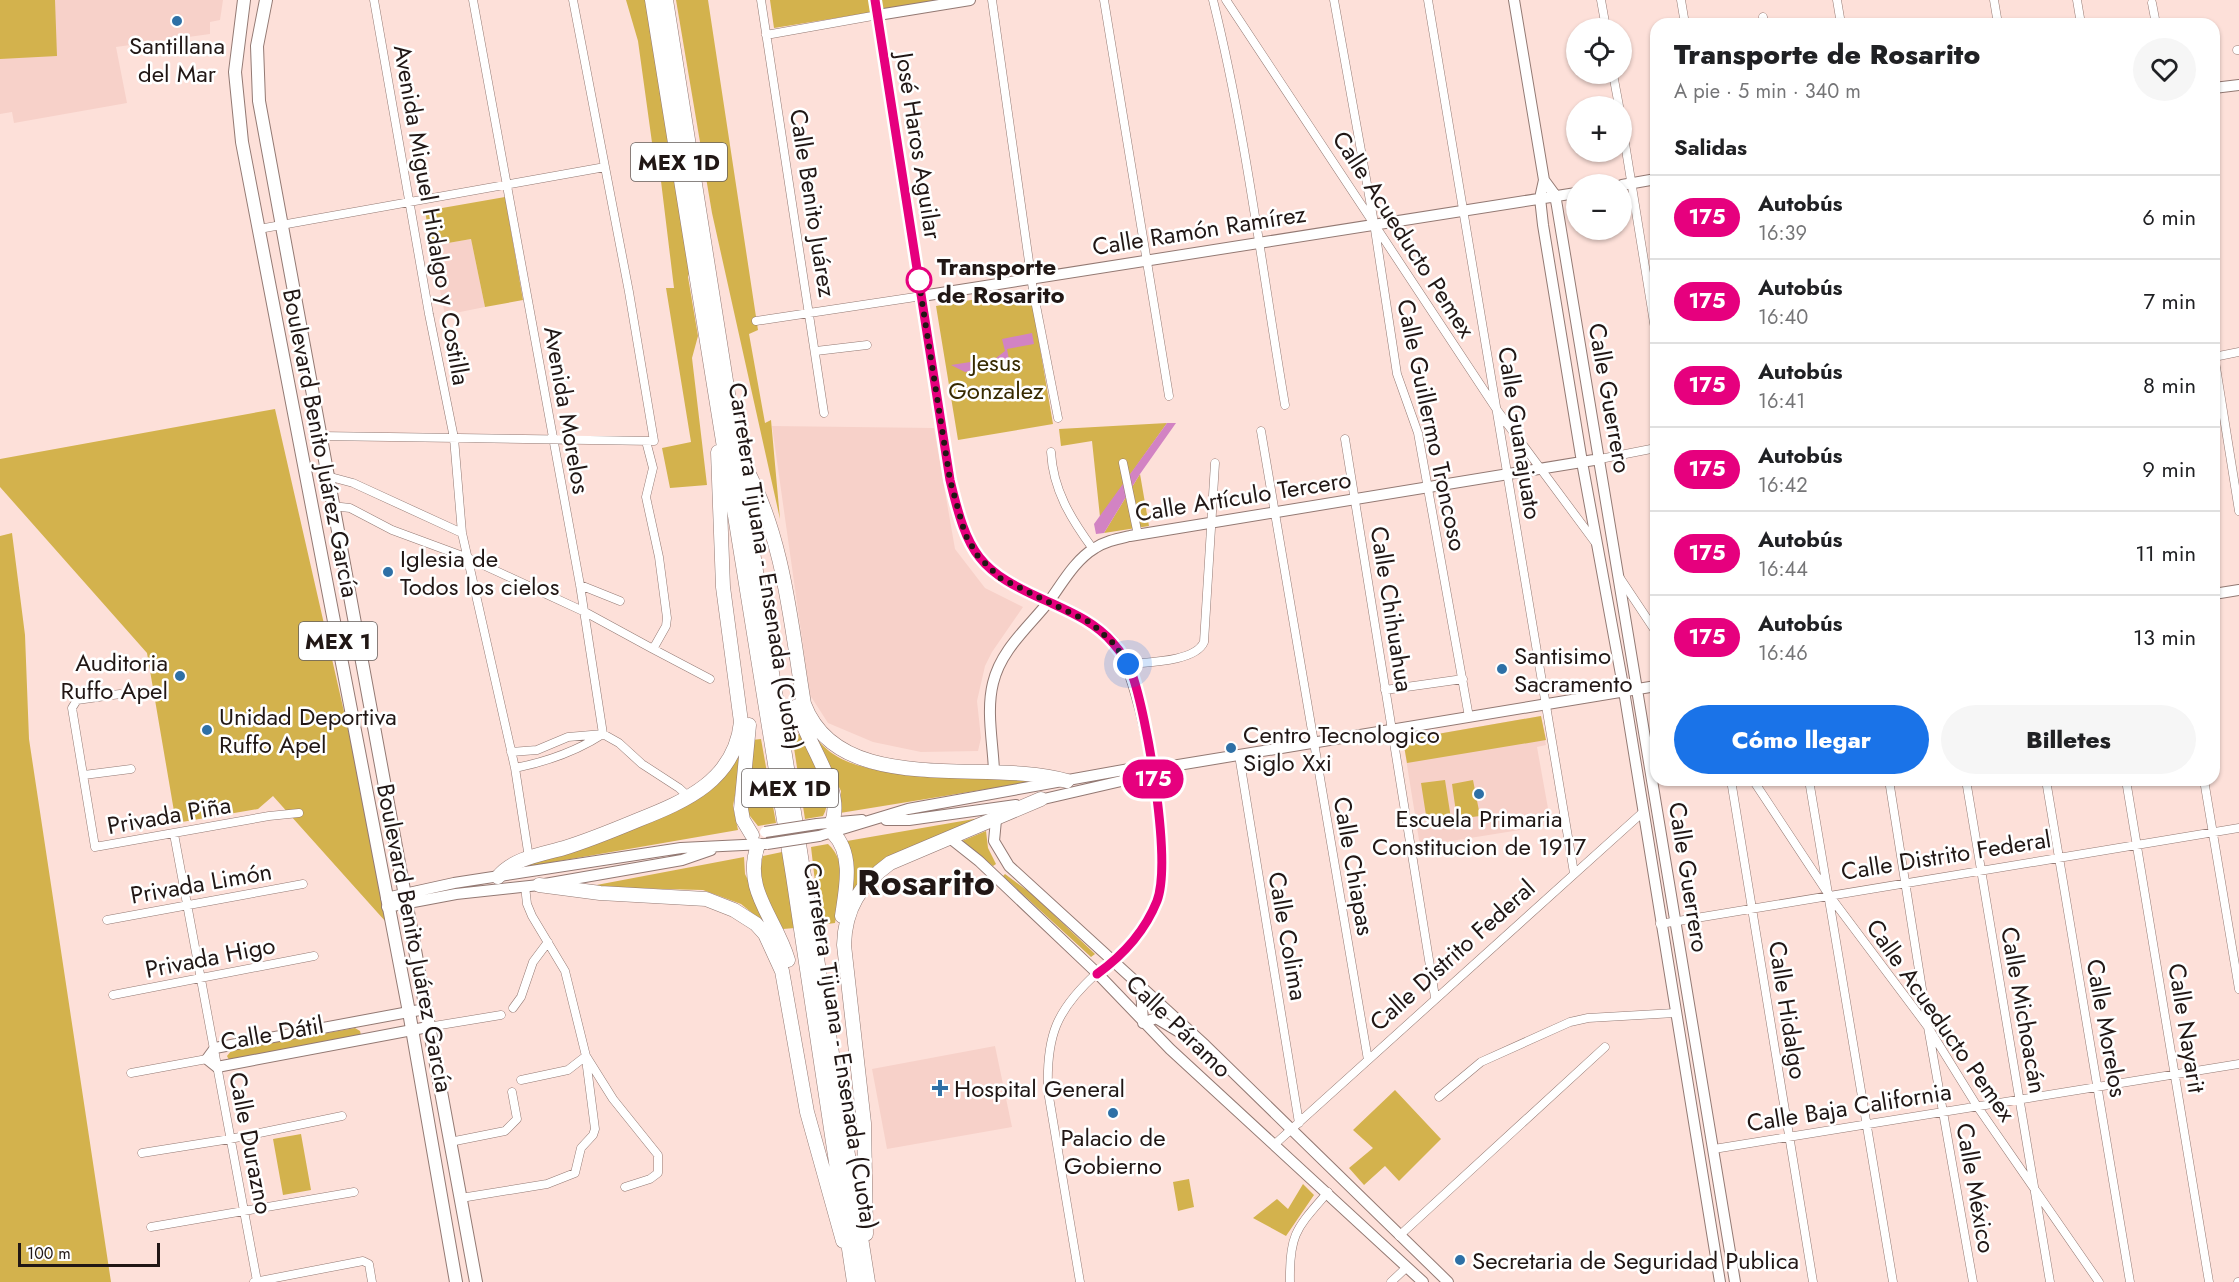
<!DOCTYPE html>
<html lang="es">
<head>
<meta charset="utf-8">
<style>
  body { margin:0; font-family:Jost,sans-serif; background:#f6f6f6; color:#202124; height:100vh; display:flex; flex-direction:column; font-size:22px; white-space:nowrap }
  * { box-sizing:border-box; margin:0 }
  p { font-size:20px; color:#757577 }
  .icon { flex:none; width:33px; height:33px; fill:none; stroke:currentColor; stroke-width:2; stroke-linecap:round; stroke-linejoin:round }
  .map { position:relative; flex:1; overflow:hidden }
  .panel { position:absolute; left:1650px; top:18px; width:570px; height:768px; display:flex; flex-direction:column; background:#fff; border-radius:18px; box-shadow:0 2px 4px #0004 }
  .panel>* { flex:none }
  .badge { padding:0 12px; border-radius:20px; font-size:21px; line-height:39px }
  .fabs { position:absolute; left:1566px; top:18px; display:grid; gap:12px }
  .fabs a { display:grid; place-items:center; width:66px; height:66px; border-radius:50%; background:#fff; box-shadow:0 2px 4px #0004; font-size:30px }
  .scale { position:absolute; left:18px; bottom:15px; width:142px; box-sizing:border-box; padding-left:6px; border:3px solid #211715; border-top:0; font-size:16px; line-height:21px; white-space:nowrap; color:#211715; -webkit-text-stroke:4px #fff; paint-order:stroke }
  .you { position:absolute; width:30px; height:30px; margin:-15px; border:4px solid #fff; border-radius:50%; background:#1a73e8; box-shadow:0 0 0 9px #1a73e833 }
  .map>.badge { position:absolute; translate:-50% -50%; box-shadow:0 0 0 3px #fff }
  h2 { padding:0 24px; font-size:22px; line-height:54px }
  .round { display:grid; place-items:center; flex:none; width:63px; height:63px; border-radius:32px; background:#f6f6f6 }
  .head { display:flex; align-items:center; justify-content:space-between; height:102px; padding:0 24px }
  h1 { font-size:28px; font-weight:800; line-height:45px }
  .action { display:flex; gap:12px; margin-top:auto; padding:12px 24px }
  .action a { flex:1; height:69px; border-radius:36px; background:#1a73e8; color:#fff; font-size:24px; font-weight:800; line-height:69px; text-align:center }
  .action a+a { background:#f6f6f6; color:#202124 }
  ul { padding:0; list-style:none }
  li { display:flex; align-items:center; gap:18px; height:84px; padding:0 24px; border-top:2px solid #e0e0e0 }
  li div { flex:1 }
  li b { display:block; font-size:22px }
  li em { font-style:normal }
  li .badge { min-width:66px; font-weight:700; text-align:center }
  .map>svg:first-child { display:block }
  .built { fill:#f7d1c9 }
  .green { fill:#d3b24d }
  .water { fill:#d283c3 }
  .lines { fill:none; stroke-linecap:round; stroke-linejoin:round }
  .street-casing { stroke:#937973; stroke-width:9 }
  .secondary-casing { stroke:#937973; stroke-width:12 }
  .primary-casing { stroke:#937973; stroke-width:14 }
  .highway-casing { stroke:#937973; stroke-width:15 }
  .street { stroke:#fff; stroke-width:8 }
  .secondary { stroke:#fff; stroke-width:10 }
  .primary { stroke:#fff; stroke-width:12 }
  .highway { stroke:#fff; stroke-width:14 }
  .secondary-bridge-casing { stroke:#937973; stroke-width:12; stroke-linecap:butt }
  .secondary-bridge { stroke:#fff; stroke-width:10 }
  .line-casing { stroke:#fff; stroke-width:14 }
  .line { stroke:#e6007e; stroke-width:9 }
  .walk { stroke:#211715; stroke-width:6; stroke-dasharray:0 10.8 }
  .poi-dot { fill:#2e70a6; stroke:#fff; stroke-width:2 }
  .stop-dot { fill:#fff; stroke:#e6007e; stroke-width:3 }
  .labels { text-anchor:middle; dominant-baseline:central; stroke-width:5; stroke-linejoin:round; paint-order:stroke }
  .shield { fill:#fff; stroke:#645d5b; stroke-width:1.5 }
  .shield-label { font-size:22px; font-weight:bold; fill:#211715 }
  .poi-label { font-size:24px; fill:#211715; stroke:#fff; text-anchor:start }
  .street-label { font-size:24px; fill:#211715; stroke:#fff }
  .stop-label { font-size:24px; font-weight:bold; fill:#211715; stroke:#fff; text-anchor:start }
  .park-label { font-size:24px; fill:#372a00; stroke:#fff }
  .town-label { font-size:36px; font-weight:bold; fill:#211715; stroke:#fff }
</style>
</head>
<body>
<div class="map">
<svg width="2239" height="1282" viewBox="0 0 2239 1282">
  <rect width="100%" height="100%" fill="#fde0d9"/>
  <path class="built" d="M0,0H223L220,20L210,22V34L116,47L127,103L14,123L12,112L0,114Z
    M471,239L485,307L445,315L431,246Z
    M772,426L934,428L955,549L985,588L1023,607L992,652L985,666L977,701L981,738L978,751L921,752L873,742L828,723L810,695Z
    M1541,716L1546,745L1537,747L1551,825L1420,846L1403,740Z
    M995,1046L1012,1127L887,1149L872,1069Z"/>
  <path class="green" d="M0,0H55L57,56L0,59Z
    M626,0H648L691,266L688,277L698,336L692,358L707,485L670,488L662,448L691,442L666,288H674L660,173L654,157L638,41Z
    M676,0H708L758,330L749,334L765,423L771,420L780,519L712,213Z
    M770,0H948L774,28Z
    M505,197L523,300L485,307L471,239L431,246L425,211Z
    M1030,290L1053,424L958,440L936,306Z
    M275,409L394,931L273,796L258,809L176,823L147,653L0,487V459Z
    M1167,423L1100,517L1092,441L1061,446L1059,429Z
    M1140,474L1149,526L1104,533Z
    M12,533L25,635L29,739L111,1282H0V536Z
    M1541,716L1546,740L1407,763L1403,740Z
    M811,732C819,742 827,751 838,757C882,782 990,778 1043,780L840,813L841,791Z
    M802,734C814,756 837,791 823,816L805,819L792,735Z
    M761,739L776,823L758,826L746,811L752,740Z
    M745,743L733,806L738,830L519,868L723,777L731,768Z
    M1445,780L1452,825L1428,828L1421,783Z
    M1473,780L1480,816L1457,819L1452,784Z
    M997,815L884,859L860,880L847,904L852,860L847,841Z
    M986,831L988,848L996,864L993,866L962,841Z
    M828,844C850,864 839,897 835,923L820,925L811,847Z
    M782,852L795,928L783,929C771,906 755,883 763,856Z
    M744,857L745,874L772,929L741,904L703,890L586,887Z
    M1005,874L1032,894L1095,954L1091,957L1003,876Z
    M355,1028L360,1031L361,1035L229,1060L227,1056L232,1050Z
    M1395,1090L1441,1139L1399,1181L1385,1166L1364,1185L1349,1168L1373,1148L1353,1130Z
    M301,1134L311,1190L283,1195L273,1139Z
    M1189,1179L1194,1207L1178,1211L1173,1182Z
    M1303,1184L1314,1195L1286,1236L1253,1218L1277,1199L1288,1209Z"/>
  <path class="water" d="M1032,333L1034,344L1007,349L1010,365L965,372L951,365L996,358L1005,351L1002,339Z
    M1167,423H1176L1140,474L1104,533L1096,534L1094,524Z"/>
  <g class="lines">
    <defs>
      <path id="street" d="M374,0L429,314L454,438L462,533L515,768L529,858
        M473,0L580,585L603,734C577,751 545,762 515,768
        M761,0L824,413
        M992,0L1033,290L1058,418
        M1104,0L1169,396
        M1213,0C1246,133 1262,270 1285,405
        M1226,0L1497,410L1595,542
        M1334,0L1374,223L1397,374L1418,433L1469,717
        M1428,0L1574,873
        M1601,0L1606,28
        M1681,0L1685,24
        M1837,0L1841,24
        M1994,0L1998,24
        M2077,0L2081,24
        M2152,3L2156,24
        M1763,17L1764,24
        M766,35L878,15
        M2237,50H2239
        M1613,74L1619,106
        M1622,125L1656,335
        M259,229L605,167
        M756,321L922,296
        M816,351L867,345
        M2214,355L2239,511
        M2214,357L2239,352
        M1261,431L1368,1060
        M320,436L654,441L629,292L573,0
        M1345,439L1435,997
        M1051,452C1053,490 1071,519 1093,549
        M1600,459L1656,448
        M1123,463L1138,535
        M327,476L353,483L462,533
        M332,506L350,508L392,530L468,558L585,612L653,649L666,626L667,618L659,557L646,497L653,468L646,441
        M1620,578L1656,632
        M580,585L620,601
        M653,649L710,679
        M1128,664C1148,662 1195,662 1204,642L1215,463
        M1385,690L1463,679
        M120,694L77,700L72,708L95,847L269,816L299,813
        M511,752L537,750L568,737L603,734L619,743L642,764L679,788L690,798
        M1239,755L1299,1123
        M84,775L131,769
        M1731,780L1813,1282
        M1753,780L1829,895L1928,1027L1977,1106L2099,1282
        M1809,780L1893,1282
        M1889,780L1928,1027L1973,1282
        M1966,780L2050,1282
        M2046,780L2130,1282
        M2126,780L2209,1282
        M2204,780L2239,989
        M174,834L257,1281
        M525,886L527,904L532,916L565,971L586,1056L613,1099L658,1155V1173L650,1179L625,1187
        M107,920L303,884
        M1660,924L2239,828
        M113,995L314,956
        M513,1008L521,997L533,962L548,942
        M428,1027L501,1015
        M131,1073L207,1059
        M521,1080L568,1070L586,1056
        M1439,1097L1481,1062L1570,1022L1588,1018L1675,1013
        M450,1142L505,1131L517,1119L512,1092
        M1275,1144L1642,813
        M1714,1149L2239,1064
        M142,1153L230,1139L342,1116
        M461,1198L547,1184L575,1173L581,1148L593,1135L595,1129L586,1059
        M151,1227L354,1192
        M1399,1236L1605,1047
        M254,1282L363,1261L369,1264L372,1282
        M1080,1282L1048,1091C1046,1036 1056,1010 1097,973
        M1290,1282C1289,1233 1297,1228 1328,1192
        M1391,1282L1407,1267
        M2238,1282H2239"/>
      <path id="secondary" d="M875,0L950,480C967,553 981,573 1050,603C1074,613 1097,623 1115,644C1144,680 1173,856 1157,901C1146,930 1122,956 1097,973
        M1514,0L1544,180L1540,198L1543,225L1582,462L1624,691L1720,1282
        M878,15L970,0
        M2214,88L2239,85
        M1544,180L1555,195L1557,206L1735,1282
        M1622,185L1656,179
        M922,296L1576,193
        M2214,594L2239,590
        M994,771C993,743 986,711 993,683C1001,649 1029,627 1050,600C1063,582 1075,560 1095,548C1106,541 1117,539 1130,536L1600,459
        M1035,801L1156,773
        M886,820H909L1016,805
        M996,820L994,841L1009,866L1205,1045L1448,1282
        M817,824L862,820
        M819,836L908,809L1151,765L1166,767L1656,686
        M950,838L979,861L1097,973L1170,1049L1423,1282
        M386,898L454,883L681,848L765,844
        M387,907L456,894L539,885L682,860L711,850
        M1141,987L1143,1023L1156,1018L1196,1042
        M425,1009L215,1048L207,1059L217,1067L428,1027"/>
      <path id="primary" d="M244,0L235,72L242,142L409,1012L456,1282
        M266,0L257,46L259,101L476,1282"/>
      <path id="highway" d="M652,0L793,876L854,1282
        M666,0L868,1282
        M744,465C784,536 791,625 804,704C840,800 987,757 1067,781
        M797,706C804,741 845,789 832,822
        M749,725L741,809L743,820L752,835
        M833,833C854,854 846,889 842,916
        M758,845C742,890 776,918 788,960
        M498,877C513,858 543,854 564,848C590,840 614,830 638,820C686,801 735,780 741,722L723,587L718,452
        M539,885L600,893L706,899L734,910L756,924L765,934L782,971L807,1112L843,1241
        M866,1234L864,1123L844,945C845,908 860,885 890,863L1041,799"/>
    </defs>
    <use href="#street" class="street-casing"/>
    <use href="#secondary" class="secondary-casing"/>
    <use href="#primary" class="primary-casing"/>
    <use href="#highway" class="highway-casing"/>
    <use href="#street" class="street"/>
    <use href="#secondary" class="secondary"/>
    <use href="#primary" class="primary"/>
    <use href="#highway" class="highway"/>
    <defs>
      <path id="secondary-bridge" d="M765,832L817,824
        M767,844L819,836"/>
    </defs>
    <use href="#secondary-bridge" class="secondary-bridge-casing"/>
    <use href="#secondary-bridge" class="secondary-bridge"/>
  </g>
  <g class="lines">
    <defs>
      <path id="line" d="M875,0L950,480C968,555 978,571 1049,602C1073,613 1096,623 1113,643C1121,652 1128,663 1132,674C1147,716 1172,861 1157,901C1145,931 1122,956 1097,974"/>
    </defs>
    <use href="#line" class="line-casing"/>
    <use href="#line" class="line"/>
    <path class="walk" d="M919,280L918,276L950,480L965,534L977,555L1000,578L1091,623L1114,644L1128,664"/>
  </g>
  <g class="poi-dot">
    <circle cx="177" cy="21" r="6"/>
    <circle cx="388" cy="572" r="6"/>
    <circle cx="1502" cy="669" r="6"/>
    <circle cx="180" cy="676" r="6"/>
    <circle cx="207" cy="730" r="6"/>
    <circle cx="1231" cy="748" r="6"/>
    <circle cx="1479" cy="794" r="6"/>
    <path d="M937 1079h6v6h6v6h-6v6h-6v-6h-6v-6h6z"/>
    <circle cx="1113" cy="1113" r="6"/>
    <circle cx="1460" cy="1260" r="6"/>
  </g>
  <circle class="stop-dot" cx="919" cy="280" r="12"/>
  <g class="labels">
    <g class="shield">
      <rect x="631" y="143" width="96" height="38" rx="4.5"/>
      <rect x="299" y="622" width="78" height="38" rx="4.5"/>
      <rect x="742" y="769" width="96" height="38" rx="4.5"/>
    </g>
    <g class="shield-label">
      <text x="679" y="162">MEX 1D</text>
      <text x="338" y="641">MEX 1</text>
      <text x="790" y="788">MEX 1D</text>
    </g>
    <g class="poi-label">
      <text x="177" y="45" text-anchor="middle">Santillana<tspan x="177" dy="28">del Mar</tspan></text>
      <text x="400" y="558">Iglesia de<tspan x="400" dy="28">Todos los cielos</tspan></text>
      <text x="1514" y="655">Santisimo<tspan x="1514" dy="28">Sacramento</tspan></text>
      <text x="168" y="662" text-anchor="end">Auditoria<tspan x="168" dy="28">Ruffo Apel</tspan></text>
      <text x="219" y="716">Unidad Deportiva<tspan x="219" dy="28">Ruffo Apel</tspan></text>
      <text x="1243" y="734">Centro Tecnologico<tspan x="1243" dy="28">Siglo Xxi</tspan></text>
      <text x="1479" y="818" text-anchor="middle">Escuela Primaria<tspan x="1479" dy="28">Constitucion de 1917</tspan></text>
      <text x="954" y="1088">Hospital General</text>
      <text x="1113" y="1137" text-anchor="middle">Palacio de<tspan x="1113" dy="28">Gobierno</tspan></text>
      <text x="1472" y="1260">Secretaria de Seguridad Publica</text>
    </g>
    <g class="street-label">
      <text transform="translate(919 146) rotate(81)">José Haros Aguilar</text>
      <text transform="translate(813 203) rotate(81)">Calle Benito Juárez</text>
      <text transform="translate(432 215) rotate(80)">Avenida Miguel Hidalgo y Costilla</text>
      <text transform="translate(1199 230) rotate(-9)">Calle Ramón Ramírez</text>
      <text transform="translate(1404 234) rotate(57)">Calle Acueducto Pemex</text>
      <text transform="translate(1610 398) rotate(80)">Calle Guerrero</text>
      <text transform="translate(567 410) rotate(80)">Avenida Morelos</text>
      <text transform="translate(1432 425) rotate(78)">Calle Guillermo Troncoso</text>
      <text transform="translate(1520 433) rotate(81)">Calle Guanajuato</text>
      <text transform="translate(321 443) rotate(79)">Boulevard Benito Juárez García</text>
      <text transform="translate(1243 496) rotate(-9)">Calle Artículo Tercero</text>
      <text transform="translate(766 566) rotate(81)">Carretera Tijuana - Ensenada (Cuota)</text>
      <text transform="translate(1392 609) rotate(81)">Calle Chihuahua</text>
      <text transform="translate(169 815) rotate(-10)">Privada Piña</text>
      <text transform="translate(1946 855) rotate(-9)">Calle Distrito Federal</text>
      <text transform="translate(1354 866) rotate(80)">Calle Chiapas</text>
      <text transform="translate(1689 877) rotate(81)">Calle Guerrero</text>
      <text transform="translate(201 883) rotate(-10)">Privada Limón</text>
      <text transform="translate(1288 936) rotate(80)">Calle Colima</text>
      <text transform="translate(415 938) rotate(79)">Boulevard Benito Juárez García</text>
      <text transform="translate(1452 955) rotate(-42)">Calle Distrito Federal</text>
      <text transform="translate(210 957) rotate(-11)">Privada Higo</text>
      <text transform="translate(1788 1010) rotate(81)">Calle Hidalgo</text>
      <text transform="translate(2024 1010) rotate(80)">Calle Michoacán</text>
      <text transform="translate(1941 1020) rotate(55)">Calle Acueducto Pemex</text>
      <text transform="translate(1179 1026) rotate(44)">Calle Páramo</text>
      <text transform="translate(2107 1028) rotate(80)">Calle Morelos</text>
      <text transform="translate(2187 1028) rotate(81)">Calle Nayarit</text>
      <text transform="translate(272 1033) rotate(-10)">Calle Dátil</text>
      <text transform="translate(841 1046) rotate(81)">Carretera Tijuana - Ensenada (Cuota)</text>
      <text transform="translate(1849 1107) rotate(-9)">Calle Baja California</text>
      <text transform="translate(251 1143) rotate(79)">Calle Durazno</text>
      <text transform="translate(1976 1188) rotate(80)">Calle México</text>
    </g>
    <g class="stop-label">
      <text x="937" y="266">Transporte<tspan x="937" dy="28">de Rosarito</tspan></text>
    </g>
    <g class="park-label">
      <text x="996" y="362">Jesus<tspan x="996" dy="28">Gonzalez</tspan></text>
    </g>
    <g class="town-label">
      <text x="926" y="882">Rosarito</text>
    </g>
  </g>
</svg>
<div class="fabs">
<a><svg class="icon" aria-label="locate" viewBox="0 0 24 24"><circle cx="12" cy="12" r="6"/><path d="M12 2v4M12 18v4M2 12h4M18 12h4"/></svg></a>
<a>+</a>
<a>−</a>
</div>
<div class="scale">100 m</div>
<div class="you" style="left:1128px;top:664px"></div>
<b class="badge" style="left:1153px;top:779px;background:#e6007e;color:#fff">175</b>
<section class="panel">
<div class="head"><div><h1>Transporte de Rosarito</h1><p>A pie · 5 min · 340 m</p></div><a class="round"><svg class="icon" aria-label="heart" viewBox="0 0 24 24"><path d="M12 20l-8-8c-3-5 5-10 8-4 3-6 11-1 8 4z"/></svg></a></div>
<h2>Salidas</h2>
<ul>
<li><span class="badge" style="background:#e6007e;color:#fff">175</span><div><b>Autobús</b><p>16:39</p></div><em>6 min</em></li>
<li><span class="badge" style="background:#e6007e;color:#fff">175</span><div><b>Autobús</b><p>16:40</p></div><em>7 min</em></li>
<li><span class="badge" style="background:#e6007e;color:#fff">175</span><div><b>Autobús</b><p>16:41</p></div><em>8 min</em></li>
<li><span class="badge" style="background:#e6007e;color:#fff">175</span><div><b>Autobús</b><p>16:42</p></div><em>9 min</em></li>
<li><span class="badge" style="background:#e6007e;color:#fff">175</span><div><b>Autobús</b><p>16:44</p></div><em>11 min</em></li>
<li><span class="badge" style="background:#e6007e;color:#fff">175</span><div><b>Autobús</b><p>16:46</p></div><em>13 min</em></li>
</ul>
<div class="action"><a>Cómo llegar</a><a>Billetes</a></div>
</section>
</div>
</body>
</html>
